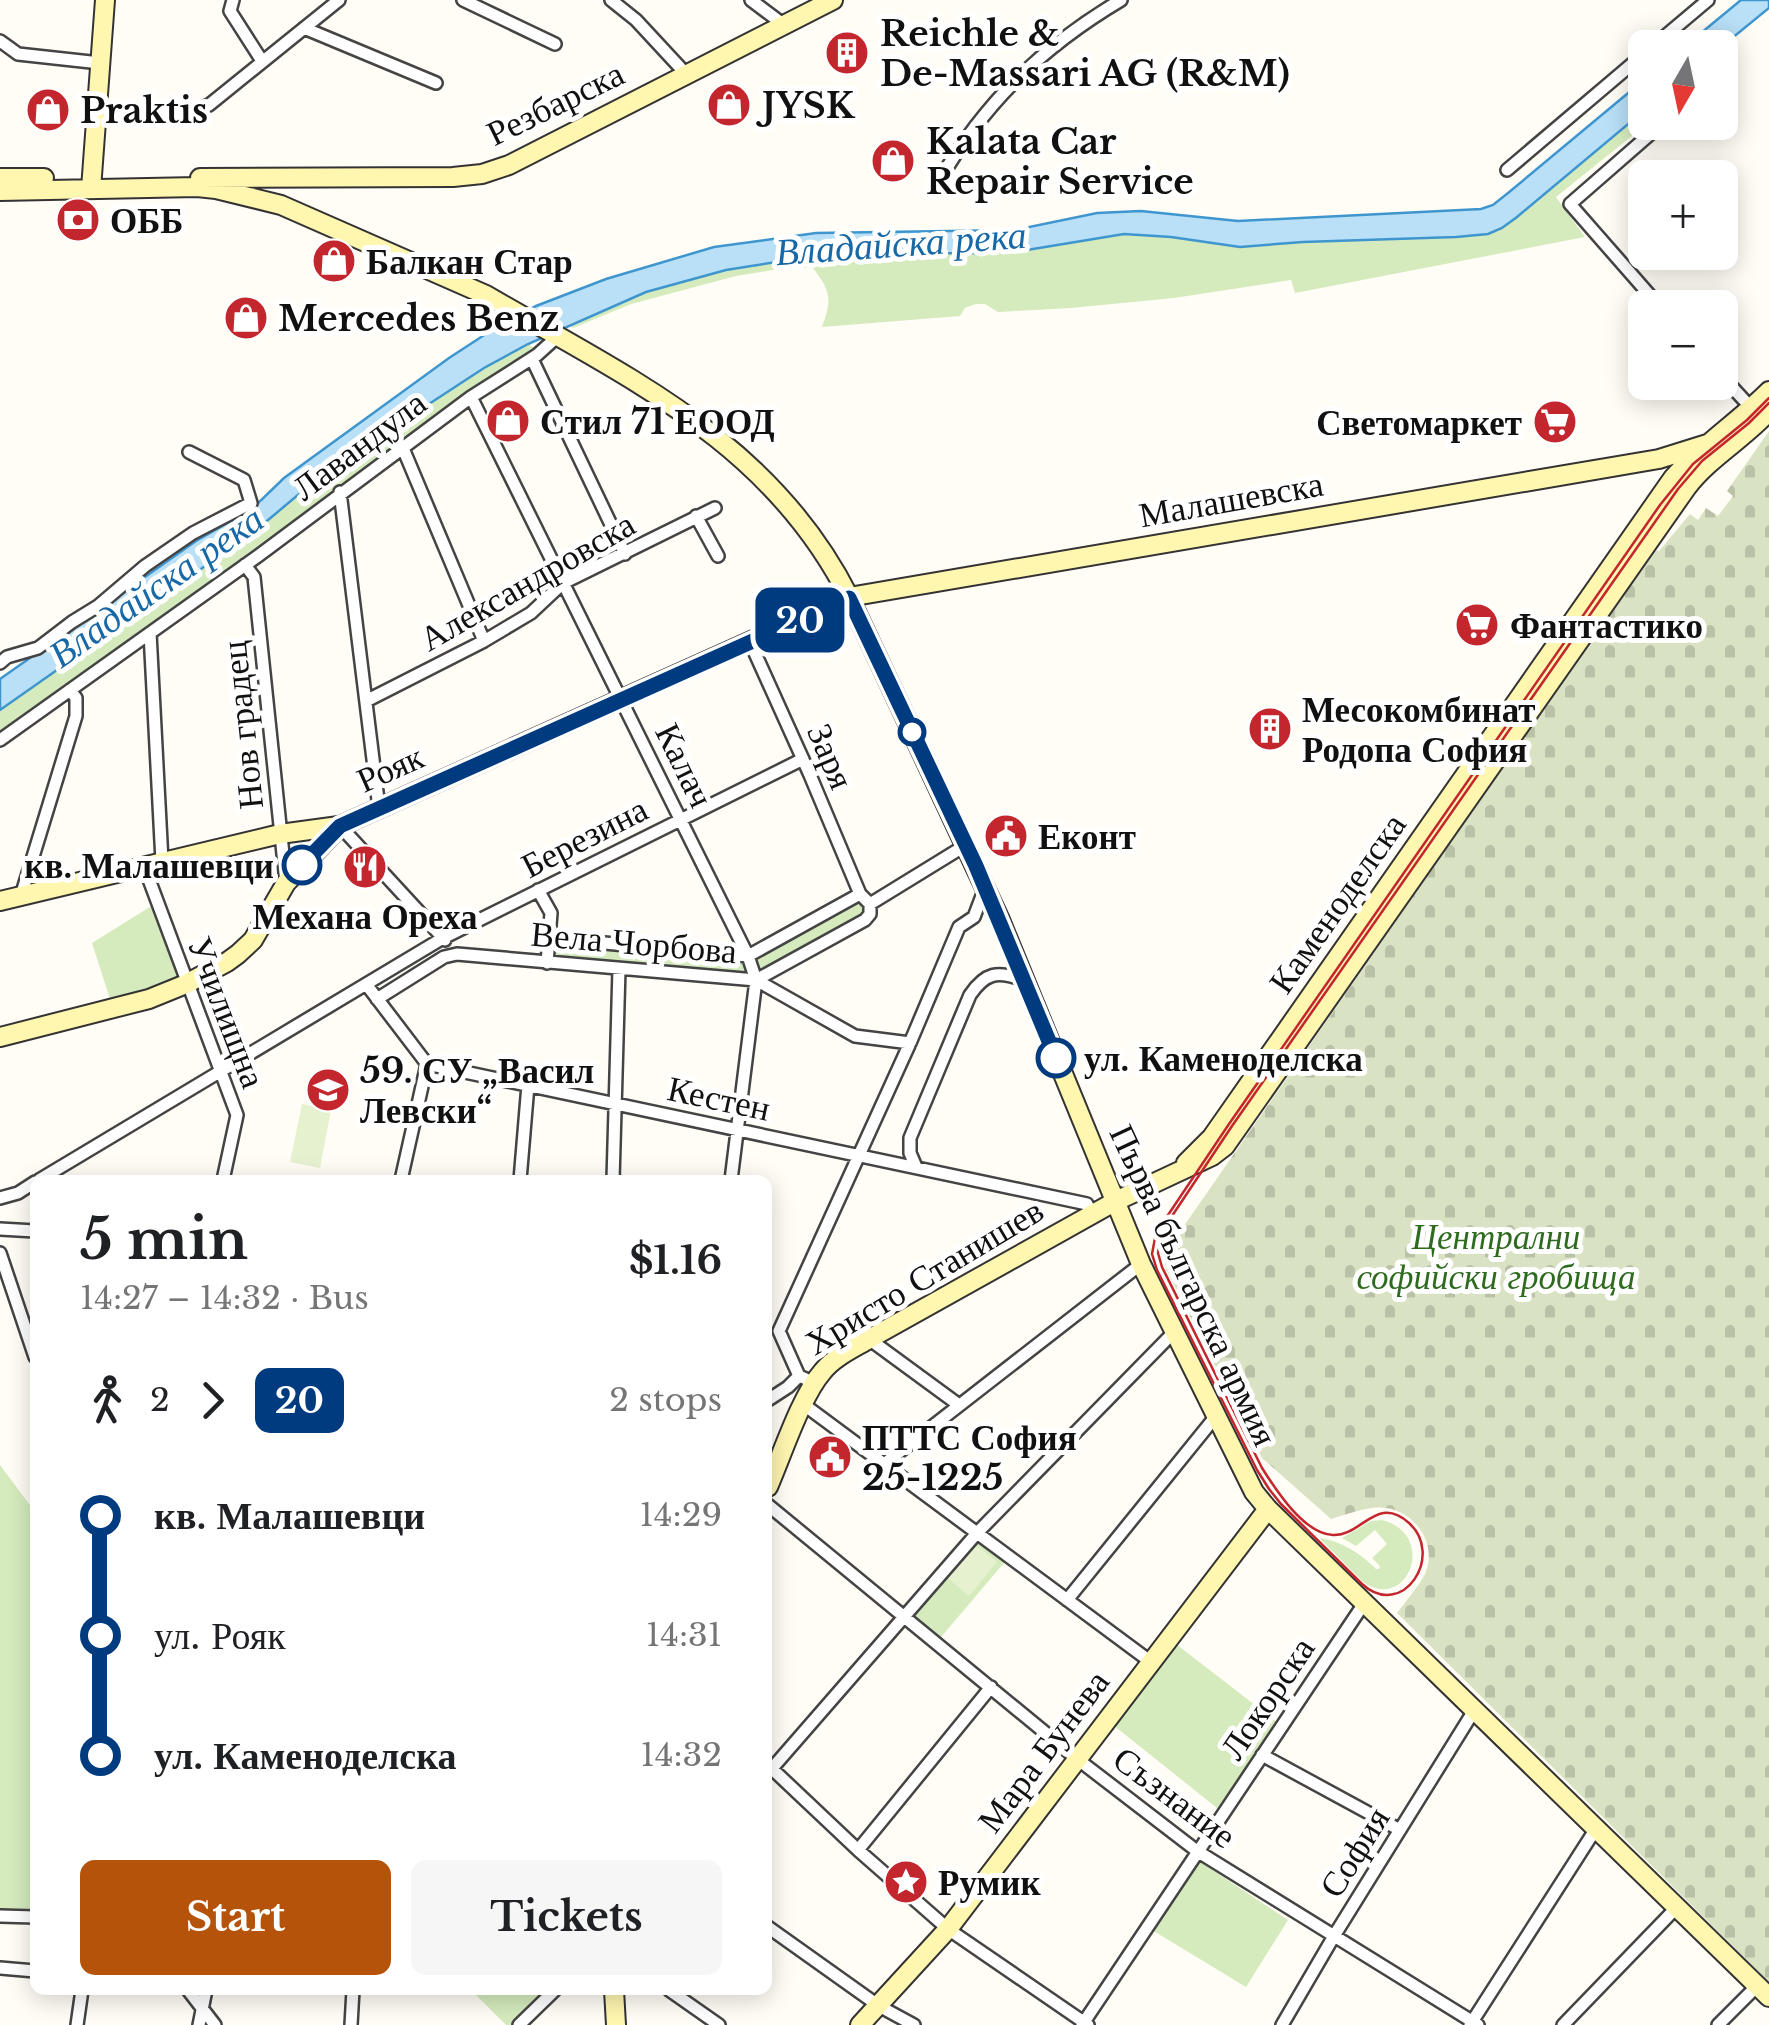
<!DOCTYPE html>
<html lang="en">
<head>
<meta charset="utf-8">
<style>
  body { margin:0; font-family:"Libre Baskerville",serif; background:#f6f6f6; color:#202124; height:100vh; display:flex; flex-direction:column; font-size:38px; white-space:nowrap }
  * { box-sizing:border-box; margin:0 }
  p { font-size:32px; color:#757577 }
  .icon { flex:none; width:55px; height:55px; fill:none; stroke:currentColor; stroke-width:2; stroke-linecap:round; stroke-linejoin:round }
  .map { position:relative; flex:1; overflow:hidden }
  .drawer { position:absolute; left:30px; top:1175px; width:742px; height:820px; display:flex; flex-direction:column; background:#fff; border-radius:15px; box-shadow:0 5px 25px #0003 }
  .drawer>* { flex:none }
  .badge { padding:0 20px; border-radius:15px; font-size:35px; line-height:65px }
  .needle { width:65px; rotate:189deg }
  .controls { position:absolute; left:1628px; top:30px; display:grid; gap:20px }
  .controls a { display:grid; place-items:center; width:110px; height:110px; border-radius:15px; background:#fff; box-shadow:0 5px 25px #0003; font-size:50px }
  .map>.badge { position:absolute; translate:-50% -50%; box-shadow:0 0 0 5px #fff }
  .legs { display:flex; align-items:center; gap:15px; height:110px; padding:0 50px; font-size:32px }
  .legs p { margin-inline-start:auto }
  .overview { display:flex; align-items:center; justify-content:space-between; height:170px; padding:0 50px }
  h1 { font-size:55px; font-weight:700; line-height:75px }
  .primary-button { display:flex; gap:20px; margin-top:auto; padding:20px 50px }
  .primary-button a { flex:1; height:115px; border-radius:15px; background:#b45309; color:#fff; font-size:40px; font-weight:700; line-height:115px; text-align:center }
  .primary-button a+a { background:#f6f6f6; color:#202124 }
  ul { padding:0 50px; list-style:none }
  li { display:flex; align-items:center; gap:35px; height:120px; font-size:38px }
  li i { display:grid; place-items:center; width:15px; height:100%; margin:0 12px; background:currentColor }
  li i::after { content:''; width:25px; height:25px; margin:-12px; border:8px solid; border-radius:50%; background:#fff }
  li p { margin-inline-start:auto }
  li:first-child i { background:linear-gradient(#0000 50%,currentColor 0) }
  li:last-child i { background:linear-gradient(currentColor 50%,#0000 0) }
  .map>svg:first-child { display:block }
  .grass { fill:#d5ebbd }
  .cemetery { fill:url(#cemetery-stones) }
  .pitch { fill:#e6f2cf }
  .water { fill:#b9e0f7; stroke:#3f96cf; stroke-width:2.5 }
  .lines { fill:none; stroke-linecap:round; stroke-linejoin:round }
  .street-casing { stroke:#444; stroke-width:16 }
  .secondary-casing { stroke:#333; stroke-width:22 }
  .street { stroke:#fff; stroke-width:11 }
  .secondary { stroke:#fff6b0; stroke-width:18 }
  .tram { stroke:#c4262e; stroke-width:2.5 }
  .line-1-casing { stroke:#fff; stroke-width:22 }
  .line-1 { stroke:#003b80; stroke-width:15 }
  .stop-1-dot { fill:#fff; stroke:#003b80; stroke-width:5 }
  .labels { text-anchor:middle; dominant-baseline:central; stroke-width:10; stroke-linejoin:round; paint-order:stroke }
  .poi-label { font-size:35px; font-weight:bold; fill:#111; stroke:#fff; text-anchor:start }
  .street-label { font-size:35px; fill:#111; stroke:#fff }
  .stop-label { font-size:35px; font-weight:bold; fill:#111; stroke:#fff; text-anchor:end }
  .park-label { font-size:35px; font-style:italic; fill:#2f6b1f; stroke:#fff }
  .water-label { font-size:38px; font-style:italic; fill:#1768a6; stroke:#fff }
</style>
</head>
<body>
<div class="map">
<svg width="1769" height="2025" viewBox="0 0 1769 2025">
  <defs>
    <pattern id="cemetery-stones" width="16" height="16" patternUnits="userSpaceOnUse" patternTransform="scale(2.5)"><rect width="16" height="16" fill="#d9e3c4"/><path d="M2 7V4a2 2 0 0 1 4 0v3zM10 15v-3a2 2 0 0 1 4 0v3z" fill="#b9c2a7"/></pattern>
  </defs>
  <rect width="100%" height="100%" fill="#fffdf5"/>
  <path class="grass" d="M1645,110V122L1648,123L1556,197L1585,237L1295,293L1291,280L1174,298L1071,308L998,312L985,304H976L965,308L960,316L822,327C832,300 831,291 813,268L792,267L736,276L631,304L573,328L568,325L646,292L726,270L801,258L849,254L980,253L1027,250L1124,234L1171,237L1240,247L1303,242L1456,237L1502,228Z
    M558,336L0,740V710L255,531L299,494L380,436L484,368L528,344L534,348Z
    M860,894L870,914L756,980L547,963L549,938L748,956Z
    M153,905L179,977L141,994L110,999L92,943Z
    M0,1465L35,1512V1917L0,1916Z
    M1382,1520C1438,1534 1408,1613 1363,1582L1319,1538C1342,1541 1360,1553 1376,1569H1379L1380,1566L1372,1558L1387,1544L1375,1530L1356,1546L1342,1538L1371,1521Z
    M977,1533L1009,1557L936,1643L904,1616Z
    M1176,1644L1278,1723L1217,1808L1113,1725Z
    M1196,1859L1288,1920L1246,1987L1147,1927Z
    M471,1990H554L511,2025H506Z"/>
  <path class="cemetery" d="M1769,431V1982L1397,1613C1406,1601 1418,1587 1425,1574C1438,1545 1416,1512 1386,1508C1370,1505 1348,1514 1331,1519L1262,1458L1166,1269C1164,1259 1167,1252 1172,1243L1646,562L1655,550L1659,551L1690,514L1698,520L1706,508L1718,516L1733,496L1727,491Z"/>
  <path class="pitch" d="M302,1104L331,1110L320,1168L290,1162Z
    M976,1545L997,1562L969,1596L948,1578Z"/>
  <path class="water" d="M1741,0H1769V8L1720,48L1684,47Z
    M1645,79V110L1517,217L1502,228L1488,234L1456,237L1303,242L1240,247L1171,237L1124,234L1027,250L980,253L849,254L801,258L726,270L646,292L528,344L484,368L380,436L299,494L255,531L0,710V679L196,541L252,509L284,478L449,358L498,326L536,306L606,279L714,247L816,233L1015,230L1097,213L1141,211L1238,221L1481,209L1493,205L1508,193Z"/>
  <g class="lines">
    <defs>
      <path id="street" d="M233,0L230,11L262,61
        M463,0L555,44
        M611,0L636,20L687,75
        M751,0L784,25
        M304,28L436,83
        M0,41L18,54L100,63
        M1651,48L1708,0
        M97,108C135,112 174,122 209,105L339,0
        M1507,170L1645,53
        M939,181C985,102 1042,47 1121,0
        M1661,308L1570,204L1664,122
        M532,359L625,554
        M1720,374L1755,412
        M471,397L748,956L756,980L731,1180
        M402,446L484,641
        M340,492L379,808
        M696,516L718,556
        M245,565L254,577L286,883
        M150,633L162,861
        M750,642L810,775L860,894
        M0,663L7,657L38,648L72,622L98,606L145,566L193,533L251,503L244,480L189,452
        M366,701L484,641L531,613L563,583L715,508
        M0,740L258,556L471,397L537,355L558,336
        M340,826L445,940
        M144,866L237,1115L223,1180
        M538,890L551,913L547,963
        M21,896L76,716V698L70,690
        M549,938L748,956L860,894L870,904
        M756,980L855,1036L910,1043
        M366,984L427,1064L1087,1204L1092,1214
        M377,999L444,957L457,954L756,980L865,920L870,914V904L966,845
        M916,1167L910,1153V1138L970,995C985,973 997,970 1023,980
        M39,1180L443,938L803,759
        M401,1180L427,1064
        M520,1180L528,1085
        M613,1180L619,969
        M0,1198L18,1193L35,1182
        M0,1229L35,1231
        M0,1253L35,1357
        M869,1339L959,1405
        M799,1376L779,1331L910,1043L959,927L974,917L985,888
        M768,1400L788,1387L799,1376L806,1379
        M803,1404L1151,1662
        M884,1464L1141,1264
        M768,1505L1076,1758L1197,1851L1478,2025
        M1067,1600L1216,1416
        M1262,1755L1400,1830
        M768,1765L858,1850L948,1929L1088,2025
        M768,1773L977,1533L1174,1332
        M858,1850L991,1687
        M0,1916L35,1917
        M768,1927L879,2006L914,2025
        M0,1968L35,1971
        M188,1990L215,2025
        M669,1990L719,2025
        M77,2025L82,1990
        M199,2025L206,1990
        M351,2025L353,1990
        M519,2025L555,1990
        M1082,2025L1365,1602
        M1282,2025L1334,1936L1475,1709
        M1470,2025L1597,1827
        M1563,2025L1678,1906
        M1718,2025L1758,1985"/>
      <path id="secondary" d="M0,178H44
        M200,178L453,177L482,174L509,165L833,0
        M91,189L105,0
        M0,191L197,187L216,189L281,205L486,295C628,378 771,442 849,597L1000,920L1141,1264L1254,1492L1268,1509L1769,1997
        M0,901L280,834L339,826
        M0,1037L149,999L186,984L227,962L238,954L253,940L286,883L340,826L849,597L1659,459L1707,444
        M1186,1163L1212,1137L1673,478C1702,445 1738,422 1769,391
        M768,1487C782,1455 801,1396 823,1371C834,1357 854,1348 869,1339L1116,1201L1212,1156L1225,1146L1687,487C1710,457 1744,439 1769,411
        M614,1990L616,2025
        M860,2025L948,1929L1268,1509"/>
    </defs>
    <use href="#street" class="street-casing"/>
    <use href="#secondary" class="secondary-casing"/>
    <use href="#street" class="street"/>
    <use href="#secondary" class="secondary"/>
    <path class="tram" d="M1769,398L1747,420L1693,464L1660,505L1229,1124L1156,1233L1152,1254L1157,1270L1257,1470L1269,1489L1281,1504L1362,1584C1403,1621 1445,1555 1409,1523C1377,1494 1362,1536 1333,1535C1304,1534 1276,1490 1262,1468L1162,1267L1158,1253L1162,1231L1232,1126L1678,489L1702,461L1749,423L1769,403"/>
  </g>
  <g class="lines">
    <defs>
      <path id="line-1" d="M302,865L340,826L849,598L976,866L1056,1058"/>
    </defs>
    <use href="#line-1" class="line-1-casing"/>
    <use href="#line-1" class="line-1"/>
  </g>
  <defs>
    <symbol id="building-disc" viewBox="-11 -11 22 22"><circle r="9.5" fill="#c4262e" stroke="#fff"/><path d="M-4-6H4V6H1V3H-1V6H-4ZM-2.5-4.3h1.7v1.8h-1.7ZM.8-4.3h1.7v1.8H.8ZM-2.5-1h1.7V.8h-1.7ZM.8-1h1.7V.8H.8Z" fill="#fff"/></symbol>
    <symbol id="shop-disc" viewBox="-11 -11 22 22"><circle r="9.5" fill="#c4262e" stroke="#fff"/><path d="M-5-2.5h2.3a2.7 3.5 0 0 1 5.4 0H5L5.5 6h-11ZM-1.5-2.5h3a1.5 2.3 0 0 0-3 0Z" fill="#fff"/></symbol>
    <symbol id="bank-disc" viewBox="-11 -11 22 22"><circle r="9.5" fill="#c4262e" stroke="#fff"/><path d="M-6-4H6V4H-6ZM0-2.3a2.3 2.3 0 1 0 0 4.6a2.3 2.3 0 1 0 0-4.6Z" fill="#fff"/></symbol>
    <symbol id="supermarket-disc" viewBox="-11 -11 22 22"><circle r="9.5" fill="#c4262e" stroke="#fff"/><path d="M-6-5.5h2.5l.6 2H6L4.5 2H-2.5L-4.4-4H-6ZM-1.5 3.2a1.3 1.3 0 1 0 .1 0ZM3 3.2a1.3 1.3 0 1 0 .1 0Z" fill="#fff"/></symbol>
    <symbol id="civic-disc" viewBox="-11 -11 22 22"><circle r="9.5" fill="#c4262e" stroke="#fff"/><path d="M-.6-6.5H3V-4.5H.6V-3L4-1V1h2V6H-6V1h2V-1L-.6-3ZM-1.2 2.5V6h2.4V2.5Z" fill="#fff"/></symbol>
    <symbol id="restaurant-disc" viewBox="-11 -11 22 22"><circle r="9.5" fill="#c4262e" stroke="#fff"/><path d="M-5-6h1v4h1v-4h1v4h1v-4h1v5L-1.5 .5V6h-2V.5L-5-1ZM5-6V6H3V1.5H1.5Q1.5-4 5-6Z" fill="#fff"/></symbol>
    <symbol id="school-disc" viewBox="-11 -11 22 22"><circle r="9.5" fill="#c4262e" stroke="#fff"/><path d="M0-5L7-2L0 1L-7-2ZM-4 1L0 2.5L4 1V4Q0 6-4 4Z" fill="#fff"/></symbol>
    <symbol id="sight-disc" viewBox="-11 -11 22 22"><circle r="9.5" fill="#c4262e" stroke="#fff"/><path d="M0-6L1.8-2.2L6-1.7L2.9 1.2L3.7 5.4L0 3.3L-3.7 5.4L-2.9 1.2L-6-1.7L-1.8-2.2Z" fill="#fff"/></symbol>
  </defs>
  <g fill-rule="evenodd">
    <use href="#building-disc" x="822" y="28" width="50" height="50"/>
    <use href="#shop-disc" x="704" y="80" width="50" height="50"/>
    <use href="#shop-disc" x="23" y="85" width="50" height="50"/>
    <use href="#shop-disc" x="868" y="136" width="50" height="50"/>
    <use href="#bank-disc" x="53" y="195" width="50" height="50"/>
    <use href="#shop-disc" x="309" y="236" width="50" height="50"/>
    <use href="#shop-disc" x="221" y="293" width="50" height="50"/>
    <use href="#shop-disc" x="483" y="396" width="50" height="50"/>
    <use href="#supermarket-disc" x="1530" y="397" width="50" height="50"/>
    <use href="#supermarket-disc" x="1452" y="600" width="50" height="50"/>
    <use href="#building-disc" x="1245" y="704" width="50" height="50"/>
    <use href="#civic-disc" x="981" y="811" width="50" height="50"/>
    <use href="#restaurant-disc" x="340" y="842" width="50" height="50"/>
    <use href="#school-disc" x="303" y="1065" width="50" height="50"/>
    <use href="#civic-disc" x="805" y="1432" width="50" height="50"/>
    <use href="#sight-disc" x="881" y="1857" width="50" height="50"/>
  </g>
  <g class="stop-1-dot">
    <circle cx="912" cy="732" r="12"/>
    <circle cx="302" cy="865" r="18"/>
    <circle cx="1056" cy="1058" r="18"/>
  </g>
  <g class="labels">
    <g class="poi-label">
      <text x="880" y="33">Reichle &amp;<tspan x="880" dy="40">De-Massari AG (R&amp;M)</tspan></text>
      <text x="762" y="105">JYSK</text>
      <text x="80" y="110">Praktis</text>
      <text x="926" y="141">Kalata Car<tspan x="926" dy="40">Repair Service</tspan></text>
      <text x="110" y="220">ОББ</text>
      <text x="366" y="261">Балкан Стар</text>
      <text x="278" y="318">Mercedes Benz</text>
      <text x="540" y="421">Стил 71 ЕООД</text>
      <text x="1522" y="422" text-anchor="end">Светомаркет</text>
      <text x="1510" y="625">Фантастико</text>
      <text x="1302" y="709">Месокомбинат<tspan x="1302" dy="40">Родопа София</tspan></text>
      <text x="1038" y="836">Еконт</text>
      <text x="365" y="916" text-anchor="middle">Механа Ореха</text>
      <text x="360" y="1070">59. СУ „Васил<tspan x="360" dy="40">Левски“</tspan></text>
      <text x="862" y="1437">ПТТС София<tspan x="862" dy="40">25-1225</tspan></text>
      <text x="938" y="1882">Румик</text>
    </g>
    <g class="street-label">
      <text transform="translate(555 103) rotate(-26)">Резбарска</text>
      <text transform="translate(359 445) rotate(-37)">Лавандула</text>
      <text transform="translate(1231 499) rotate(-10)">Малашевска</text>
      <text transform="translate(527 581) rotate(-30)">Александровска</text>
      <text transform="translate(242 725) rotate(-96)">Нов градец</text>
      <text transform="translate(831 756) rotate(67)">Заря</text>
      <text transform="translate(685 765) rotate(64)">Калач</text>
      <text transform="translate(390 768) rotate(-24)">Рояк</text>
      <text transform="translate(584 837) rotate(-27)">Березина</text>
      <text transform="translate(1337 903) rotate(-55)">Каменоделска</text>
      <text transform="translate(634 942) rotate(5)">Вела Чорбова</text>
      <text transform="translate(227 1012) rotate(69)">Училищна</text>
      <text transform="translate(719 1098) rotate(12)">Кестен</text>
      <text transform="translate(924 1276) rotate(-31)">Христо Станишев</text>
      <text transform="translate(1194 1285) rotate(65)">Първа българска армия</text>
      <text transform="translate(1267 1698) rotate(-56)">Локорска</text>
      <text transform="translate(1043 1751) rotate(-53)">Мара Бунева</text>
      <text transform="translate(1175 1797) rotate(37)">Съзнание</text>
      <text transform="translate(1354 1852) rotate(-58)">София</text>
    </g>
    <g class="stop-label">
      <text x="274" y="865">кв. Малашевци</text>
      <text x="1084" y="1058" text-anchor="start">ул. Каменоделска</text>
    </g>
    <g class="park-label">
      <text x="1496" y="1236">Централни<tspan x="1496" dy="40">софийски гробища</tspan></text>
    </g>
    <g class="water-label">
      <text transform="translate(901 243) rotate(-4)">Владайска река</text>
      <text transform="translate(156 586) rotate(-35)">Владайска река</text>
    </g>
  </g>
</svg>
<div class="controls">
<a><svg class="needle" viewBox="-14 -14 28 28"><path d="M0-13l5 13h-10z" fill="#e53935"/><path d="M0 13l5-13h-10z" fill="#757577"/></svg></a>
<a>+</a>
<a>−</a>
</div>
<b class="badge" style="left:800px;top:620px;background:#003b80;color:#fff">20</b>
<section class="drawer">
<div class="overview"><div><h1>5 min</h1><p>14:27 – 14:32 · Bus</p></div><b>$1.16</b></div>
<div class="legs"><svg class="icon" aria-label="walk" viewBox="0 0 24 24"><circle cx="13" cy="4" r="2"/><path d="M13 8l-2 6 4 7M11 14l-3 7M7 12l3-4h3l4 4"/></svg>2<svg class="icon" aria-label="forward" viewBox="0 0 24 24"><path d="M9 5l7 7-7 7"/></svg><b class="badge" style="background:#003b80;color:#fff">20</b><p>2 stops</p></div>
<ul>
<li><i style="color:#003b80"></i><b>кв. Малашевци</b><p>14:29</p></li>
<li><i style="color:#003b80"></i><span>ул. Рояк</span><p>14:31</p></li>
<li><i style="color:#003b80"></i><b>ул. Каменоделска</b><p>14:32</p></li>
</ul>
<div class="primary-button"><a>Start</a><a>Tickets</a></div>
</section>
</div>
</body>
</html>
